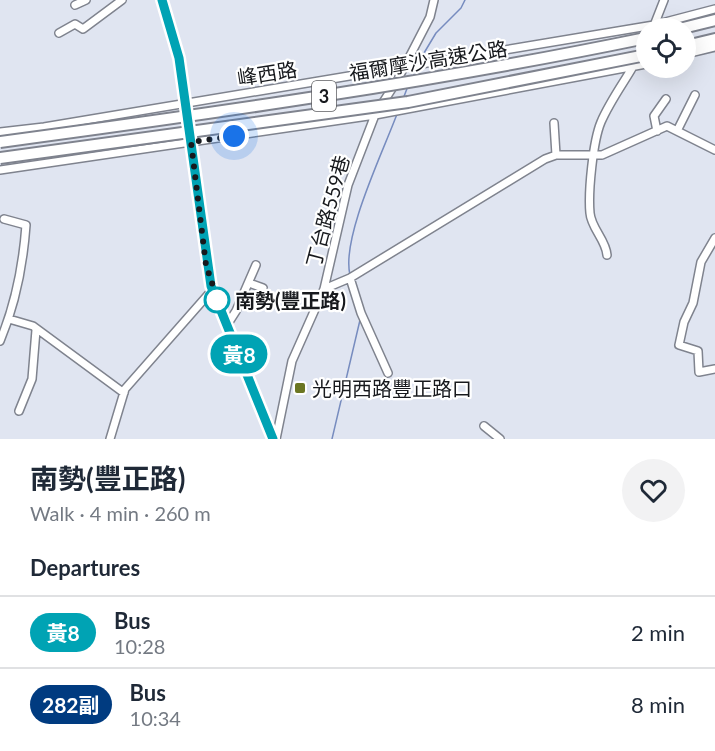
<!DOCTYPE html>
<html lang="en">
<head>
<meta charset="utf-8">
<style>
  body { margin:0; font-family:Lato,"Noto Sans TC",sans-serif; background:#f2f2f3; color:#1f2937; height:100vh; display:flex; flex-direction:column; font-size:22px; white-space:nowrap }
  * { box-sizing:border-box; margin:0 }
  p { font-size:20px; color:#747a83 }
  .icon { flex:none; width:33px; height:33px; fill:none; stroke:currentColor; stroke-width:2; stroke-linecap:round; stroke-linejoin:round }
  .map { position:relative; height:439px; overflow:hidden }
  .drawer { display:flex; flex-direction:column; background:#fff; flex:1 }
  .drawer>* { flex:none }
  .badge { padding:0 12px; border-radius:20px; font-size:21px; line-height:39px }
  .buttons { position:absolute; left:636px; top:18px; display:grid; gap:12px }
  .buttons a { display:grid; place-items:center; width:60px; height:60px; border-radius:50%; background:#fff; box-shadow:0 6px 24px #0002; font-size:30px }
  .you { position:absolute; width:30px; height:30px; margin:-15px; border:4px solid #fff; border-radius:50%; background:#1a73e8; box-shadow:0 0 0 9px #1a73e833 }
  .map>.badge { position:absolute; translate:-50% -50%; box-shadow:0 0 0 3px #fff }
  h2 { padding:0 30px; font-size:22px; line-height:54px }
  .round { display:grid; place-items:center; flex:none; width:63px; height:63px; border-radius:32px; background:#f2f2f3 }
  .headline { display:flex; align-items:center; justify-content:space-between; height:102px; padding:0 30px }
  h1 { font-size:28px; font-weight:700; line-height:45px }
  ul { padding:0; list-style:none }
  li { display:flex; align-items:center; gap:18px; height:72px; padding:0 30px; border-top:2px solid #e0e1e3 }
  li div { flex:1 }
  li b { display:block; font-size:22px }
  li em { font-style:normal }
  li .badge { min-width:66px; font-weight:700; text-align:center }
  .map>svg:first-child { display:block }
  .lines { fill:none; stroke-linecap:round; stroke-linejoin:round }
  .stream { stroke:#778cbf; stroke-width:1.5 }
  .minor-casing { stroke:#7f838e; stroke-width:10 }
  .highway-casing { stroke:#7f838e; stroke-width:14 }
  .minor { stroke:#fff; stroke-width:7 }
  .highway { stroke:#fff; stroke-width:10 }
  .highway-bridge-casing { stroke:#7f838e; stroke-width:14; stroke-linecap:butt }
  .highway-bridge { stroke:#fff; stroke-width:10 }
  .line-casing { stroke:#fff; stroke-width:14 }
  .line { stroke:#00a3b4; stroke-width:9 }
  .walk { stroke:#17191d; stroke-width:6; stroke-dasharray:0 10.8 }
  .stop-dot { fill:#fff; stroke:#00a3b4; stroke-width:3 }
  .poi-dot { fill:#6b7622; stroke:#fff; stroke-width:2 }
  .labels { text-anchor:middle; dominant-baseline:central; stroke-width:4.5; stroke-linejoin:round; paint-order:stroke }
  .shield { fill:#fff; stroke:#5d5e61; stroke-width:1.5 }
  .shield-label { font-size:18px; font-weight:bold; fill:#17191d }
  .street-label { font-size:20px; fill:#17191d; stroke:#fff }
  .stop-label { font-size:20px; font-weight:bold; fill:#17191d; stroke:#fff; text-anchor:start }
  .poi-label { font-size:20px; fill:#17191d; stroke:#fff; text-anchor:start }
</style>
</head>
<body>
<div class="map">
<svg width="715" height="439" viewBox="0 0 715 439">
  <rect width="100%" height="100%" fill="#e0e5f1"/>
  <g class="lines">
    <path class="stream" d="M418,63L436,33L461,8L465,0
      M412,76L415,67
      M403,99L408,86
      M350,275C341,238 383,152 397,114
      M332,439L360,320"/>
    <defs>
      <path id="minor" d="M162,0L179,58L211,286L273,439
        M75,5L86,0
        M653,28L664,0
        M59,33L75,24L83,29L122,0
        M686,54L715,47
        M554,123L556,155
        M657,131L654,116L666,99
        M677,131L695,95
        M0,132L44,127L654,25L715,9
        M0,170L375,115L646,64
        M715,238L701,262L693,303L684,322L679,345L698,351L699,372L715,369
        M607,255C606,240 591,228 590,213C588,192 593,141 601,122C613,94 634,70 646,42
        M350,278L361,313L388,373
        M249,283L263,288
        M324,289L350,278L545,159L556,155H602L667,126L715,150
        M9,319L33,326L124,393
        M227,325L236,311L256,265
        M0,341C16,303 23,266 26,225L4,219
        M19,411L32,379L36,330
        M484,426L500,439
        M110,439L125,389L213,289
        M276,439L292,361L324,289L348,185L375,115L398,79L430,17L434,0"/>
      <path id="highway" d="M683,28L715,20
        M686,46L715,39"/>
    </defs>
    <use href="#minor" class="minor-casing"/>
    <use href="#highway" class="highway-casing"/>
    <use href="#minor" class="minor"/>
    <use href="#highway" class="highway"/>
    <defs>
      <path id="highway-bridge" d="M0,142C216,113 433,82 646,38
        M0,158L408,102L646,55"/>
    </defs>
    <use href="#highway-bridge" class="highway-bridge-casing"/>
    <use href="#highway-bridge" class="highway-bridge"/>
  </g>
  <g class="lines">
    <defs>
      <path id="line" d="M162,0L179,58L211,286L273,439"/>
    </defs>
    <use href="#line" class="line-casing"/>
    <use href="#line" class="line"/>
    <path class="walk" d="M217,300L220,307L206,265L191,142L234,136"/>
  </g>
  <circle class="stop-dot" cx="217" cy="300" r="12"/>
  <rect class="poi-dot" x="294" y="382" width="12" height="12" rx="3"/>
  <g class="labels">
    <rect class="shield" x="312" y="81" width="24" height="30" rx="4.5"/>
    <g class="shield-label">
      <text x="324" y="96">3</text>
    </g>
    <g class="street-label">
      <text transform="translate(428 60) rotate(-9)">福爾摩沙高速公路</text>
      <text transform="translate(267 73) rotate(-9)">峰西路</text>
      <text transform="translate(327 211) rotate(-75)">丁台路559巷</text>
    </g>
    <g class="stop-label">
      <text x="235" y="300">南勢(豐正路)</text>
    </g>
    <g class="poi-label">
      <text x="312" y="388">光明西路豐正路口</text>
    </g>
  </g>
</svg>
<div class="buttons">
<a><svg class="icon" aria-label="locate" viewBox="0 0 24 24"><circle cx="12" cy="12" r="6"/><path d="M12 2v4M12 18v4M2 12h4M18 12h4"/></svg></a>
</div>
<div class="you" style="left:234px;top:136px"></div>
<b class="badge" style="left:239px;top:354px;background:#00a3b4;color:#fff">黃8</b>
</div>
<section class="drawer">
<div class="headline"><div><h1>南勢(豐正路)</h1><p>Walk · 4 min · 260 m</p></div><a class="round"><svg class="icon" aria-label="heart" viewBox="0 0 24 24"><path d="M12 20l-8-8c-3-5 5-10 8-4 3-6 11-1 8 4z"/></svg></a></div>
<h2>Departures</h2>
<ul>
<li><span class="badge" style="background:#00a3b4;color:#fff">黃8</span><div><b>Bus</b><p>10:28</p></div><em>2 min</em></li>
<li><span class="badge" style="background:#003b80;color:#fff">282副</span><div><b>Bus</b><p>10:34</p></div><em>8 min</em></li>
</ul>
</section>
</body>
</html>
